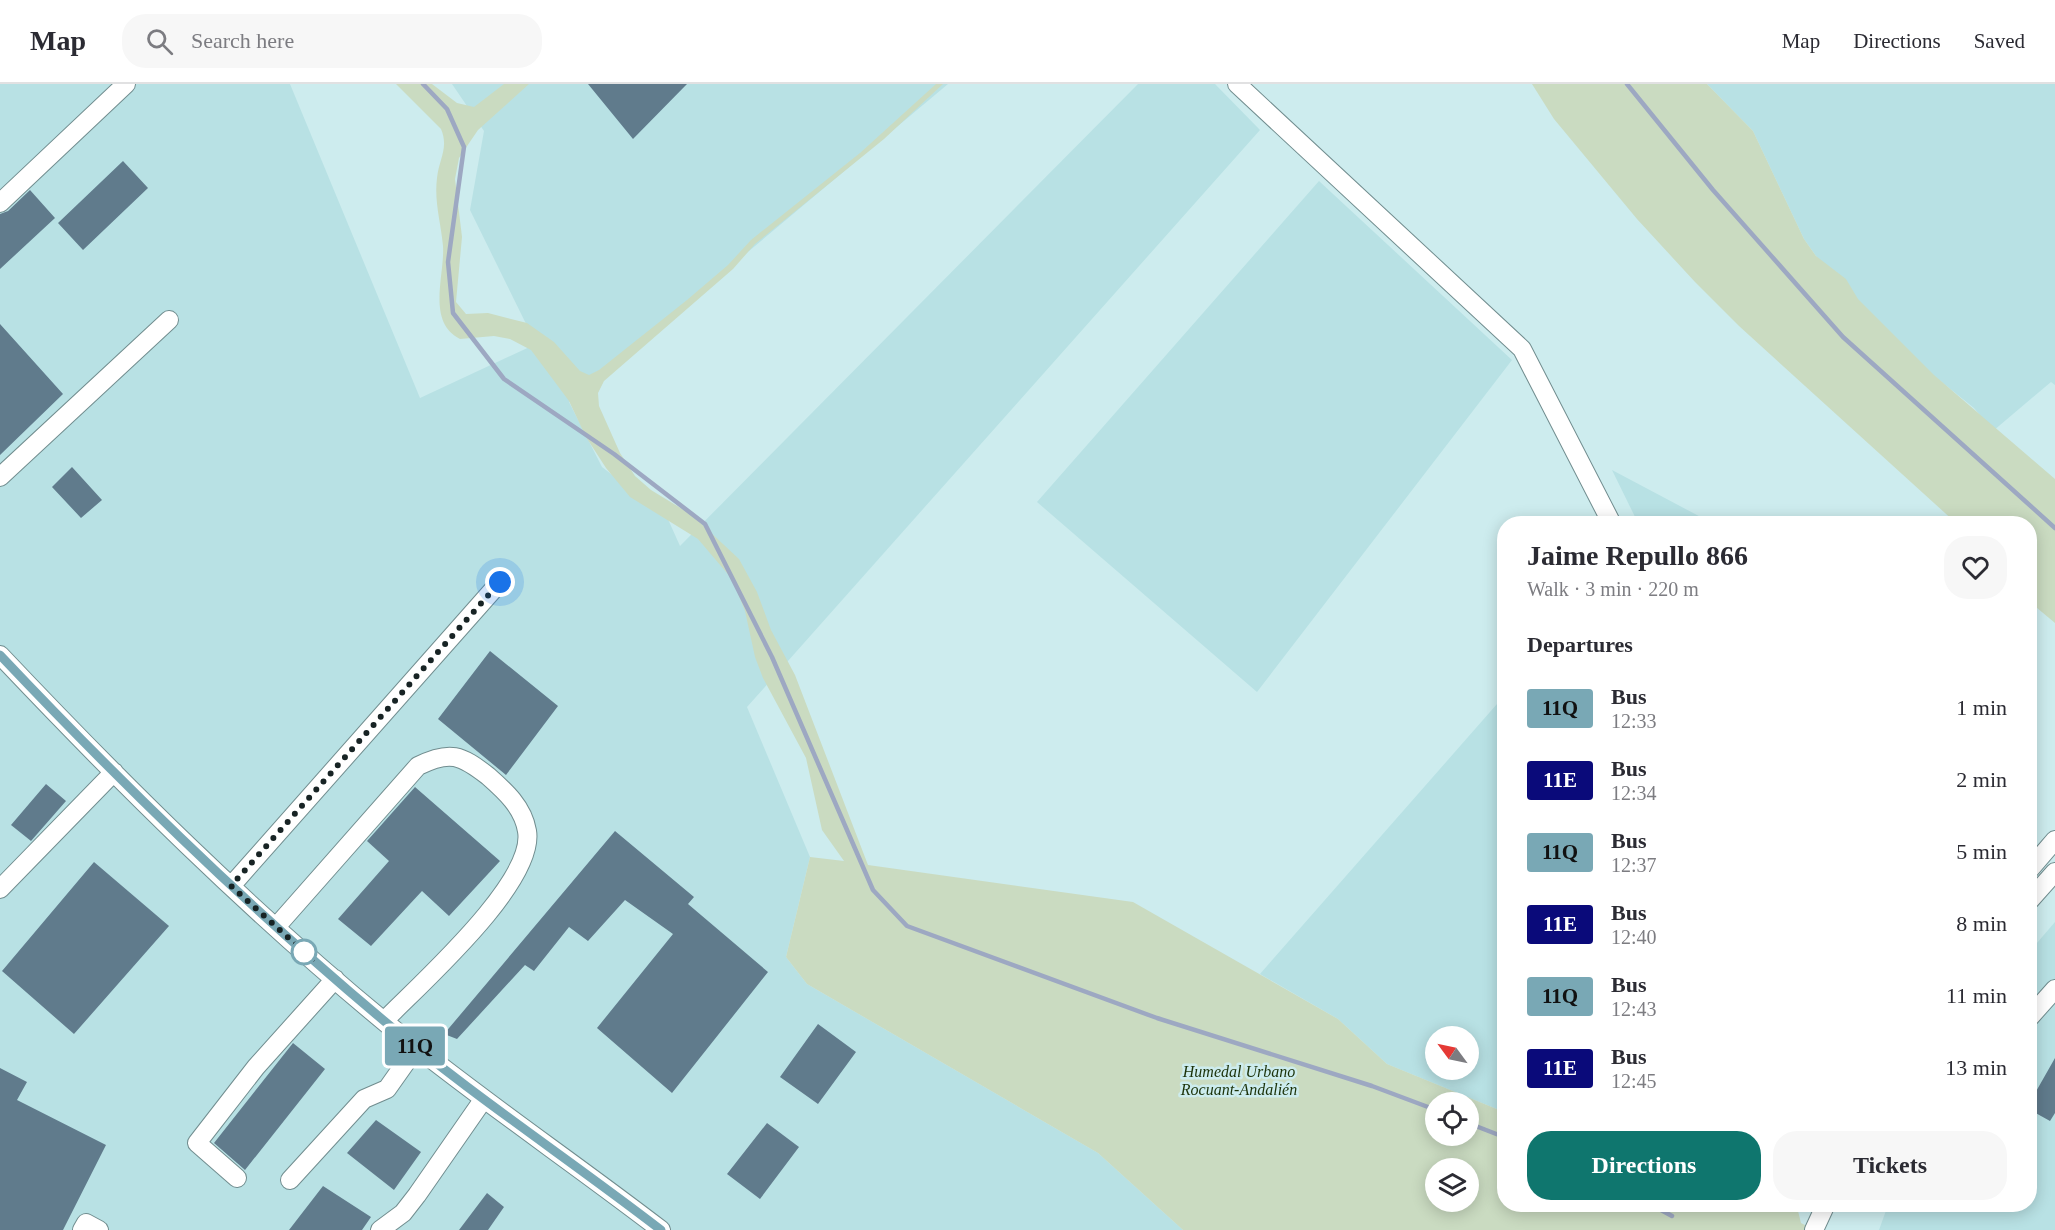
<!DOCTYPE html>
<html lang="en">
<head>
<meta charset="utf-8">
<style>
  body { margin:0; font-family:Georgia,serif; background:#f7f7f7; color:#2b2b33; height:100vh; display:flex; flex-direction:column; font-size:22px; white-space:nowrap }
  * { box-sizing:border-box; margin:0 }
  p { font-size:20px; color:#7c7c81 }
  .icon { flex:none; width:33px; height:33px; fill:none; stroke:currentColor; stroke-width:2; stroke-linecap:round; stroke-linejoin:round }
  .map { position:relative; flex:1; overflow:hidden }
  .sheet { position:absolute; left:1497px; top:432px; width:540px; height:696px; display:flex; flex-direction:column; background:#fff; border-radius:24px; box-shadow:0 3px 15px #0003 }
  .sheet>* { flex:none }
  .badge { padding:0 12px; border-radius:4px; font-size:21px; line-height:39px }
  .needle { width:39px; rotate:303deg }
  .tools { position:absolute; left:1425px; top:942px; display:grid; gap:12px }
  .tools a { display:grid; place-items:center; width:54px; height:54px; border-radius:50%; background:#fff; box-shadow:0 3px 15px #0003; font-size:30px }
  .you { position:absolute; width:30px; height:30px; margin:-15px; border:4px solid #fff; border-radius:50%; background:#1a73e8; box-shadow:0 0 0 9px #1a73e833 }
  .map>.badge { position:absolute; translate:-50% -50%; box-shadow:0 0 0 3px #fff }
  h2 { padding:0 30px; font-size:22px; line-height:54px }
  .round { display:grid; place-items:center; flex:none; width:63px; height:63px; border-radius:24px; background:#f7f7f7 }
  .summary { display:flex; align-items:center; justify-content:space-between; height:102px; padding:0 30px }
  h1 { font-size:28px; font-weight:700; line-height:45px }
  .primary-button { display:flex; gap:12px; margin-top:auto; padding:12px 30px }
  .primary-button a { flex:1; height:69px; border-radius:24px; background:#0f766e; color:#fff; font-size:24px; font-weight:700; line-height:69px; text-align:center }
  .primary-button a+a { background:#f7f7f7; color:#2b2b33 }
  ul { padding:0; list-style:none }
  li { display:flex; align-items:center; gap:18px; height:72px; padding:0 30px }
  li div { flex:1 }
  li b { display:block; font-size:22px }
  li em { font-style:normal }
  li .badge { min-width:66px; font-weight:700; text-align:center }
  header { display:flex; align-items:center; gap:36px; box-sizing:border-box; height:84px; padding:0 30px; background:#fff; border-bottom:2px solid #e1e1e2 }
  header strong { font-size:28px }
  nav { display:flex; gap:33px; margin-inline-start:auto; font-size:21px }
  .search { width:420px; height:54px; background:#f7f7f7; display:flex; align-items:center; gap:15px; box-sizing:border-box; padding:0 21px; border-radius:24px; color:#7c7c81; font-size:22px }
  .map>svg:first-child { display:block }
  .built { fill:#b8e1e4; fill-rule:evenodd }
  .green { fill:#cadbc1; fill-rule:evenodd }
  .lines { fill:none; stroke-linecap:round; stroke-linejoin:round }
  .stream { stroke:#9da8c2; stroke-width:4.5 }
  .building { fill:#607b8c }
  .minor-casing { stroke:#718d8f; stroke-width:20 }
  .minor { stroke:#fff; stroke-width:18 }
  .line-casing { stroke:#fff; stroke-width:14 }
  .line { stroke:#79a8b5; stroke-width:9 }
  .walk { stroke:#172324; stroke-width:6; stroke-dasharray:0 10.8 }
  .stop-dot { fill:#fff; stroke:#79a8b5; stroke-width:3 }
  .labels { text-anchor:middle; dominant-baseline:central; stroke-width:5; stroke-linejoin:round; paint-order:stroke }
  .park-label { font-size:16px; font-style:italic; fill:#1b3209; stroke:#cdecee }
</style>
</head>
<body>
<header>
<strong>Map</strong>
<div class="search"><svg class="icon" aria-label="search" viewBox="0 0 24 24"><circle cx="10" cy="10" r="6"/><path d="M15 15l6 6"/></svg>Search here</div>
<nav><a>Map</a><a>Directions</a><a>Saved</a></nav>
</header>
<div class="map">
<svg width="2055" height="1146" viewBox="0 0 2055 1146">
  <rect width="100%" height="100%" fill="#cdecee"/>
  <path class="built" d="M0,0H290L420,314L536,260L470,126L484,47L452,0H948L569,318L602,383L667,433L680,462L1138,0H1215L1260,46L747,623L810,773L786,873L807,900L1098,1069L1183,1146H0Z
    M1707,0H2055V301L2051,298L1993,347L1974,324L1928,287L1821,179L1804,155L1753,47Z
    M1319,97L1512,276L1257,608L1037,418Z
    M1612,386L1712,439H1638Z
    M1504,612V1028L1387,980L1338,935L1260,890ZM1436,952H1468V986H1436Z
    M2055,838V1146H1879L1888,1121L2030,1120V867Z"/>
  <path class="green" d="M396,0H432L457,19L474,23L504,0H529L478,46L459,74L455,95L462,153L456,218L466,230L488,229L527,239L554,258L580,287L589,291L599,286L687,216L728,181L751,156L860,69L936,0H943L884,55L755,160L733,185L604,297L598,309L599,322L620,369L635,392L651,406L692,431L739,475L757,508L771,546L795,591L868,781L1133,818L1338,935L1387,980L1504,1028V1120L1791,1121L1798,1127L1801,1139L1814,1146H1183L1098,1069L807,900L786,873L810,773L844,777L822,746L806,674L763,594L755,573L745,527L732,495L698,455L630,413L606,384L586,353L569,317L531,266L510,255L494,252L460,255C426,238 445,191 443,162C441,139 434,118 437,94C439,75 449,64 441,45ZM1436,1018H1468V1052H1436ZM1436,1084H1468V1118H1436Z
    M1532,0H1707L1753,47L1804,155L1816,172L1846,195L1858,215L1934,291L2055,395V539L2030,518V440L1956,439L1739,242L1695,198L1637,135L1554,35Z"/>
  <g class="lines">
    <path class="stream" d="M423,0L447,25L464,63L448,178L453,229L504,295L614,370L705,440L772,573L873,806L907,842L1157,934L1372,1002L1436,1026
      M1627,0L1713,106L1843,253L2055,444
      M1468,1039L1504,1053
      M1650,1120L1672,1132"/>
  </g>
  <path class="building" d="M588,0H687L633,55Z
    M123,77L148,104L83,166L58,139Z
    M30,106L55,134L0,185V130L8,127Z
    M0,240L63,310L0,371Z
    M72,383L102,416L81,434L52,403Z
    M490,567L558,622L506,691L438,635Z
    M46,700L66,717L31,757L11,741Z
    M415,703L500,777L449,832L422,807L371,862L338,835L389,777L367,757Z
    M615,747L694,813L688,820L768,888L672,1009L597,944L673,850L625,816L588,857L569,843L534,887L525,881L457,955L444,950Z
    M94,778L169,842L74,950L2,887Z
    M818,940L856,968L818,1020L780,993Z
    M293,959L325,985L245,1086L214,1059Z
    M2055,974V1029L2050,1037L2030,1026V1018Z
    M0,984L27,998L17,1016L106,1061L63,1146H0Z
    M376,1036L421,1068L394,1106L347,1069Z
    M767,1039L799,1063L760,1115L727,1090Z
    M323,1102L371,1133L362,1146H289Z
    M487,1109L504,1123L488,1146H459Z"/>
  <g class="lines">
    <defs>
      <path id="minor" d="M1237,0L1522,265L1612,440
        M0,119L126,0
        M0,393L169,236
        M0,571C122,700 249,826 386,939C475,1012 570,1076 661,1146
        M2030,785L2055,756
        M231,802L500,498
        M0,805L114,688
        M2030,816L2055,788
        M276,843L418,682C450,666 461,671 488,692C505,707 523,723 527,747C536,798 419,901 384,937
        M2030,933L2055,905
        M237,1094L197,1059L256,983L335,895
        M290,1096L364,1015L387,1005L416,964
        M82,1146L86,1139L99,1146
        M380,1146L403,1129L417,1111L483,1016
        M1814,1146L1826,1120"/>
    </defs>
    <use href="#minor" class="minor-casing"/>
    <use href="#minor" class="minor"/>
  </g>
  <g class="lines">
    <defs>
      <path id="line" d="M0,571C121,699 248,823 383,936C472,1011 569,1075 661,1146"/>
    </defs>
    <use href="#line" class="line-casing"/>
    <use href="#line" class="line"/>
    <path class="walk" d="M304,868L312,875L231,802L500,498"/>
  </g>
  <circle class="stop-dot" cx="304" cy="868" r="12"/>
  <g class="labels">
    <g class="park-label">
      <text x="1239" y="987">Humedal Urbano<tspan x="1239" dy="18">Rocuant-Andalién</tspan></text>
    </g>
  </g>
</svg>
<div class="tools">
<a><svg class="needle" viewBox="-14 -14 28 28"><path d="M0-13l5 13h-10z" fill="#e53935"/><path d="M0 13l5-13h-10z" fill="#7c7c81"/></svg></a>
<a><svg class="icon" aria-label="locate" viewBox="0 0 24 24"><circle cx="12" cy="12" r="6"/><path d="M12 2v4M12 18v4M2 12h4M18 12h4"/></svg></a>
<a><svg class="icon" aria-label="layers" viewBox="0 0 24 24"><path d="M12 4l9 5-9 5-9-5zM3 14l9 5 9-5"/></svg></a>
</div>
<div class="you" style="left:500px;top:498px"></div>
<b class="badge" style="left:415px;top:962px;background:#79a8b5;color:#111">11Q</b>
<section class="sheet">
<div class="summary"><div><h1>Jaime Repullo 866</h1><p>Walk · 3 min · 220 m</p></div><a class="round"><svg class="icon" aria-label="heart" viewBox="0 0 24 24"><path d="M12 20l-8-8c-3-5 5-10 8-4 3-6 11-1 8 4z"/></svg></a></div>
<h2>Departures</h2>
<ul>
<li><span class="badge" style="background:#79a8b5;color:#111">11Q</span><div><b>Bus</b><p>12:33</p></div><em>1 min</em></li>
<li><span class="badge" style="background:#0a0a7a;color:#fff">11E</span><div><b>Bus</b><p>12:34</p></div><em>2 min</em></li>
<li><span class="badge" style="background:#79a8b5;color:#111">11Q</span><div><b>Bus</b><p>12:37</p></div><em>5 min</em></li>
<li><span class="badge" style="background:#0a0a7a;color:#fff">11E</span><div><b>Bus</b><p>12:40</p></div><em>8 min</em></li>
<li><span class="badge" style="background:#79a8b5;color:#111">11Q</span><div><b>Bus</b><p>12:43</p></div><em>11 min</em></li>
<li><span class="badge" style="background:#0a0a7a;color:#fff">11E</span><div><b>Bus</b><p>12:45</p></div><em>13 min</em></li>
</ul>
<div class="primary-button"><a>Directions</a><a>Tickets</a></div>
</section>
</div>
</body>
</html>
